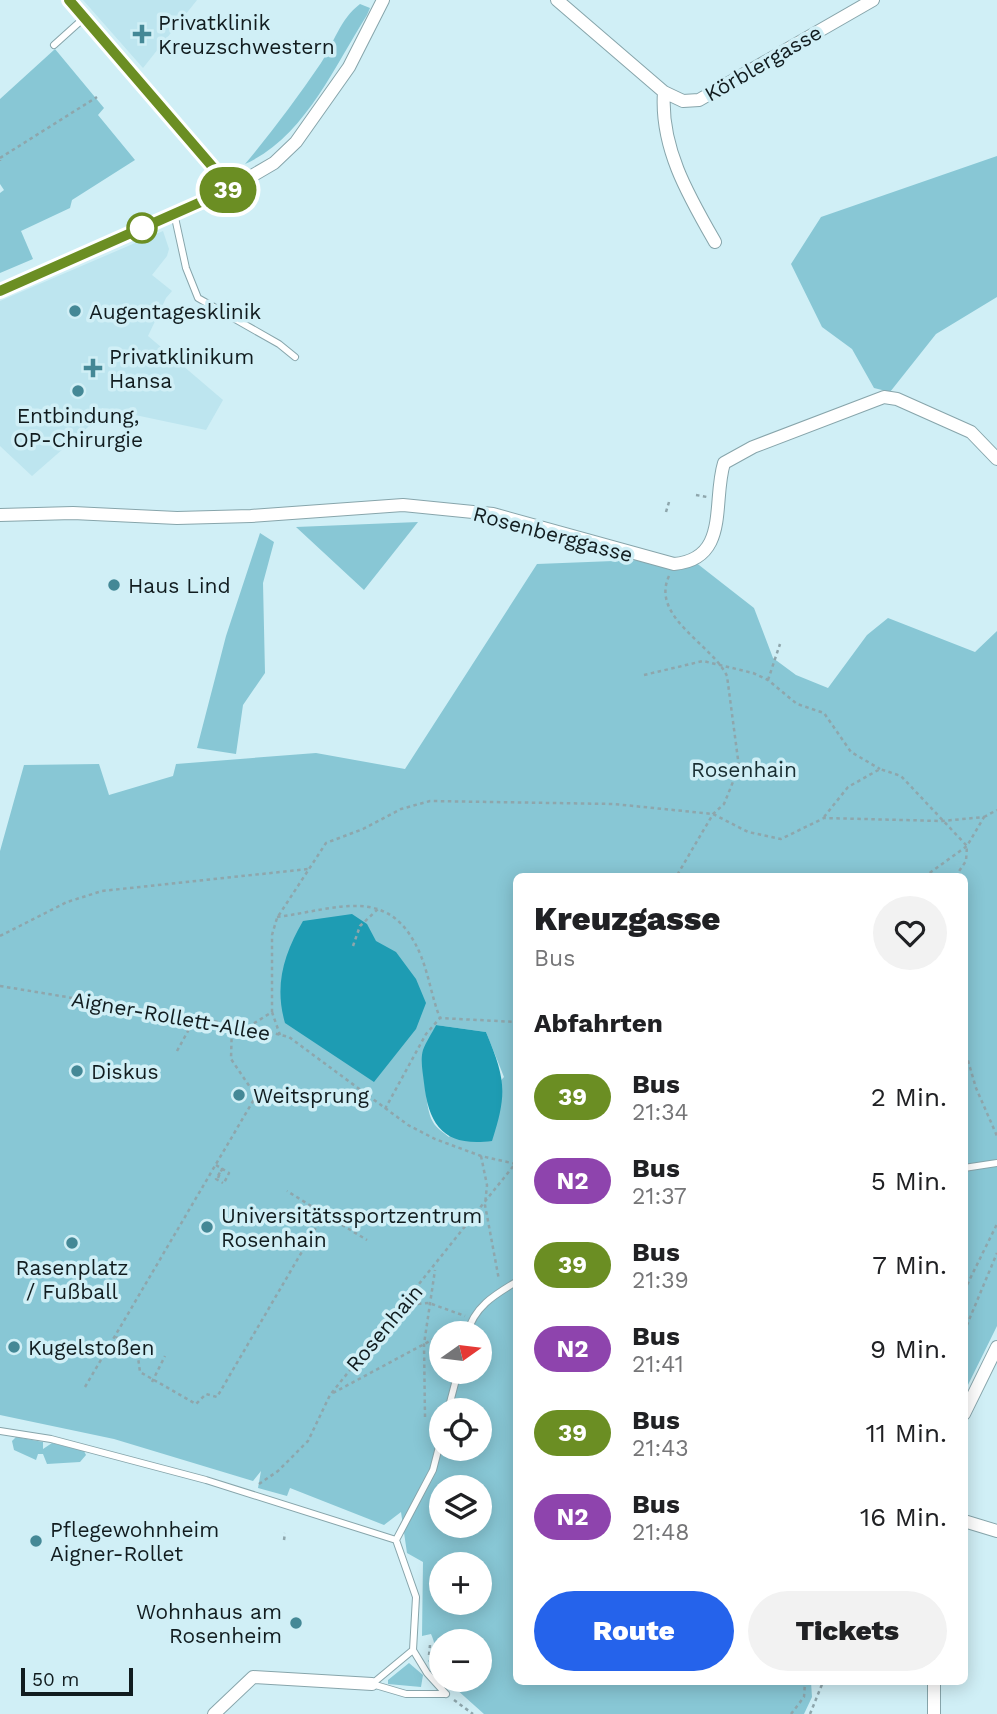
<!DOCTYPE html>
<html lang="de">
<head>
<meta charset="utf-8">
<style>
  body { margin:0; font-family:"Work Sans",sans-serif; background:#f2f2f2; color:#202124; height:100vh; display:flex; flex-direction:column; font-size:26px; white-space:nowrap }
  * { box-sizing:border-box; margin:0 }
  p { font-size:23px; color:#757577 }
  .icon { flex:none; width:38px; height:38px; fill:none; stroke:currentColor; stroke-width:2; stroke-linecap:round; stroke-linejoin:round }
  .map { position:relative; flex:1; overflow:hidden }
  .drawer { position:absolute; left:513px; top:873px; width:455px; height:812px; display:flex; flex-direction:column; background:#fff; border-radius:10px; box-shadow:0 4px 18px #0003 }
  .drawer>* { flex:none }
  .badge { padding:0 14px; border-radius:23px; font-size:24px; line-height:46px }
  .needle { width:46px; rotate:76deg }
  .controls { position:absolute; left:429px; top:1321px; display:grid; gap:14px }
  .controls a { display:grid; place-items:center; width:63px; height:63px; border-radius:50%; background:#fff; box-shadow:0 4px 18px #0003; font-size:35px }
  .scale { position:absolute; left:21px; bottom:18px; width:112px; box-sizing:border-box; padding-left:7px; border:4px solid #111c1f; border-top:0; font-size:19px; line-height:24px; white-space:nowrap; color:#111c1f; -webkit-text-stroke:5px #d0eff6; paint-order:stroke }
  .map>.badge { position:absolute; translate:-50% -50%; box-shadow:0 0 0 4px #fff }
  h2 { padding:0 21px; font-size:26px; line-height:63px }
  .round { display:grid; place-items:center; flex:none; width:74px; height:74px; border-radius:37px; background:#f2f2f2 }
  .head { display:flex; align-items:center; justify-content:space-between; height:119px; padding:0 21px }
  h1 { font-size:33px; font-weight:800; line-height:52px }
  .primary-button { display:flex; gap:14px; margin-top:auto; padding:14px 21px }
  .primary-button a { flex:1; height:80px; border-radius:42px; background:#2563eb; color:#fff; font-size:28px; font-weight:800; line-height:80px; text-align:center }
  .primary-button a+a { background:#f2f2f2; color:#202124 }
  ul { padding:0; list-style:none }
  li { display:flex; align-items:center; gap:21px; height:84px; padding:0 21px }
  li div { flex:1 }
  li b { display:block; font-size:26px }
  li em { font-style:normal }
  li .badge { min-width:77px; font-weight:700; text-align:center }
  .map>svg:first-child { display:block }
  .built { fill:#bde5ef }
  .green { fill:#88c7d5; fill-rule:evenodd }
  .water { fill:#1e9cb3 }
  .lines { fill:none; stroke-linecap:round; stroke-linejoin:round }
  .lane-casing { stroke:#87a5ab; stroke-width:8 }
  .street-casing { stroke:#87a5ab; stroke-width:14 }
  .path { stroke:#8ea6ac; stroke-width:2.5; stroke-dasharray:3.5 3.5; stroke-linecap:butt }
  .lane { stroke:#fff; stroke-width:6 }
  .street { stroke:#fff; stroke-width:12 }
  .line-casing { stroke:#fff; stroke-width:16 }
  .line { stroke:#6b8e23; stroke-width:10 }
  .poi-dot { fill:#448896; stroke:#d0eff6; stroke-width:2.5 }
  .stop-dot { fill:#fff; stroke:#6b8e23; stroke-width:3.5 }
  .labels { text-anchor:middle; dominant-baseline:central; stroke-width:7; stroke-linejoin:round; paint-order:stroke }
  .poi-label { font-size:21px; fill:#111c1f; stroke:#d0eff6; text-anchor:start }
  .street-label { font-size:21px; fill:#111c1f; stroke:#d0eff6 }
  .park-label { font-size:21px; fill:#192e32; stroke:#d0eff6 }
</style>
</head>
<body>
<div class="map">
<svg width="997" height="1714" viewBox="0 0 997 1714">
  <rect width="100%" height="100%" fill="#d0eff6"/>
  <path class="built" d="M83,0H197L143,68Z
    M163,231L169,249L167,256L152,275L172,291L166,298L148,336L223,400L206,430L102,408L88,427L32,476L0,446V301Z"/>
  <path class="green" d="M360,4L370,8L367,15C334,67 304,138 245,164C272,132 297,98 321,63C334,43 340,19 360,4Z
    M55,49L104,108L98,115L135,160L72,200L70,208L21,231L33,259L0,273V193L4,190L0,184V99Z
    M997,156V297L936,334L890,392L874,388L852,349L822,327L791,264L821,217Z
    M418,522L364,590L296,527Z
    M260,533L274,542L263,583L265,673L243,705L236,754L197,748L226,636Z
    M690,558L754,608L773,658L796,675L828,688L867,635L888,618L975,652L997,631V1326L964,1393V877H516V1682H811L812,1697L804,1714H484L446,1680H480V1642H441V1675L428,1661C436,1651 436,1645 431,1634L422,1636L423,1562L407,1553L401,1512L384,1525L290,1488L287,1496L258,1488L261,1471L253,1481L114,1439L0,1415V851L24,765L99,764L109,795L173,776L176,764L316,753L405,769L537,564ZM436,1025L486,1032L504,1077L449,1137C444,1133 436,1128 433,1122C421,1102 426,1045 436,1025ZM441,1334H480V1372H441ZM441,1410H480V1449H441ZM441,1488H480V1526H441ZM441,1564H480V1603H441Z
    M16,1437L43,1442V1449L52,1443L84,1451L86,1455L80,1462L47,1464L43,1454H38L36,1460L14,1450L12,1441Z
    M409,1663L423,1675L421,1687L388,1684V1680Z"/>
  <path class="water" d="M352,914L367,924L376,941L396,952L416,979L426,1003L416,1029L374,1082L285,1023C274,985 284,954 303,921Z
    M436,1025L486,1032C505,1078 508,1092 492,1141C445,1147 429,1127 424,1083C423,1073 420,1060 423,1050C426,1042 432,1033 436,1025Z"/>
  <g class="lines">
    <defs>
      <path id="lane" d="M54,45L84,18
        M174,213L186,268L198,298L279,344L295,357
        M964,1168L997,1163
        M467,1334C474,1307 494,1295 516,1282
        M448,1410L458,1372
        M0,1431L51,1439L206,1480L396,1540
        M396,1540L433,1470L441,1439
        M413,1650L427,1673L446,1694
        M372,1684L413,1650L416,1597L396,1540
        M372,1684L406,1694H446"/>
      <path id="street" d="M69,0L223,179L228,190
        M557,0L664,92L683,101L699,100L873,0
        M664,92C660,147 688,195 715,242
        M0,291L228,190L274,163L296,142L349,67L383,0
        M0,515L73,513L177,518L251,516L403,505L493,514L674,564C730,559 712,502 724,463L753,447L884,397L897,399L971,432L997,459
        M964,1414L997,1347
        M964,1521L997,1531
        M934,1682V1714
        M214,1714L253,1677L372,1684"/>
    </defs>
    <use href="#lane" class="lane-casing"/>
    <use href="#street" class="street-casing"/>
    <path class="path" d="M0,158L97,97
      M0,160V161
      M696,495L707,497
      M666,512L669,502
      M669,576C650,617 712,644 727,676L739,767L724,804L713,814L676,877
      M644,675L703,661L753,673L768,680L797,704L824,713L851,752L880,769
      M768,680L780,644
      M824,817L848,787L880,769L901,776L967,846L966,861L955,877
      M984,817L997,810
      M277,917C339,909 391,883 421,956C429,976 432,998 440,1018
      M0,936L67,902L102,891L308,869
      M353,946L360,926L378,909
      M0,986L248,1027L289,1037L408,1125L435,1139L481,1156L516,1164
      M272,1012L280,1035
      M248,1027L272,1012V935L277,918L326,843L363,829L401,809L430,801L614,804L713,814L748,832L781,839L824,818L942,821L984,817L967,846L924,877
      M964,1047L976,1088L997,1136
      M177,1051L188,1031L187,1016
      M385,1109L426,1034L440,1018L516,1022
      M481,1156L487,1185L485,1205L499,1280
      M216,1165L229,1173L224,1183
      M218,1178L222,1169L216,1179L223,1183
      M324,1214L367,1240
      M964,1291L997,1224
      M404,1305L429,1303L465,1316
      M964,1332L997,1253
      M444,1334L459,1325
      M116,1337L137,1350L140,1372L196,1404L206,1394L217,1397L324,1214L287,1191
      M152,1382L165,1356
      M85,1387L256,1096L231,1059L232,1024
      M333,1393L441,1335
      M425,1417L424,1344L435,1270
      M259,1484L278,1471L308,1441L330,1395L515,1164
      M284,1540L285,1533
      M429,1655L430,1645
      M454,1700L473,1714
      M791,1714L804,1697L805,1682
      M810,1714L823,1682"/>
    <use href="#lane" class="lane"/>
    <use href="#street" class="street"/>
  </g>
  <g class="lines">
    <defs>
      <path id="line" d="M0,291L228,190L223,179L69,0"/>
    </defs>
    <use href="#line" class="line-casing"/>
    <use href="#line" class="line"/>
  </g>
  <g class="poi-dot">
    <path d="M138.5 23.5h7v7h7v7h-7v7h-7v-7h-7v-7h7z"/>
    <circle cx="75" cy="311" r="7"/>
    <path d="M89.5 357.5h7v7h7v7h-7v7h-7v-7h-7v-7h7z"/>
    <circle cx="78" cy="391" r="7"/>
    <circle cx="114" cy="585" r="7"/>
    <circle cx="77" cy="1071" r="7"/>
    <circle cx="239" cy="1095" r="7"/>
    <circle cx="207" cy="1227" r="7"/>
    <circle cx="72" cy="1243" r="7"/>
    <circle cx="14" cy="1347" r="7"/>
    <circle cx="36" cy="1541" r="7"/>
    <circle cx="296" cy="1623" r="7"/>
  </g>
  <circle class="stop-dot" cx="142" cy="228" r="14"/>
  <g class="labels">
    <g class="poi-label">
      <text x="158" y="22">Privatklinik<tspan x="158" dy="24">Kreuzschwestern</tspan></text>
      <text x="89" y="311">Augentagesklinik</text>
      <text x="109" y="356">Privatklinikum<tspan x="109" dy="24">Hansa</tspan></text>
      <text x="78" y="415" text-anchor="middle">Entbindung,<tspan x="78" dy="24">OP-Chirurgie</tspan></text>
      <text x="128" y="585">Haus Lind</text>
      <text x="91" y="1071">Diskus</text>
      <text x="253" y="1095">Weitsprung</text>
      <text x="221" y="1215">Universitätssportzentrum<tspan x="221" dy="24">Rosenhain</tspan></text>
      <text x="72" y="1267" text-anchor="middle">Rasenplatz<tspan x="72" dy="24">/ Fußball</tspan></text>
      <text x="28" y="1347">Kugelstoßen</text>
      <text x="50" y="1529">Pflegewohnheim<tspan x="50" dy="24">Aigner-Rollet</tspan></text>
      <text x="282" y="1611" text-anchor="end">Wohnhaus am<tspan x="282" dy="24">Rosenheim</tspan></text>
    </g>
    <g class="street-label">
      <text transform="translate(763 63) rotate(-30)">Körblergasse</text>
      <text transform="translate(553 534) rotate(15)">Rosenberggasse</text>
      <text transform="translate(171 1016) rotate(10)">Aigner-Rollett-Allee</text>
      <text transform="translate(384 1328) rotate(-50)">Rosenhain</text>
    </g>
    <g class="park-label">
      <text x="744" y="769">Rosenhain</text>
    </g>
  </g>
</svg>
<div class="controls">
<a><svg class="needle" viewBox="-14 -14 28 28"><path d="M0-13l5 13h-10z" fill="#e53935"/><path d="M0 13l5-13h-10z" fill="#757577"/></svg></a>
<a><svg class="icon" aria-label="locate" viewBox="0 0 24 24"><circle cx="12" cy="12" r="6"/><path d="M12 2v4M12 18v4M2 12h4M18 12h4"/></svg></a>
<a><svg class="icon" aria-label="layers" viewBox="0 0 24 24"><path d="M12 4l9 5-9 5-9-5zM3 14l9 5 9-5"/></svg></a>
<a>+</a>
<a>−</a>
</div>
<div class="scale">50 m</div>
<b class="badge" style="left:228px;top:190px;background:#6b8e23;color:#fff">39</b>
<section class="drawer">
<div class="head"><div><h1>Kreuzgasse</h1><p>Bus</p></div><a class="round"><svg class="icon" aria-label="heart" viewBox="0 0 24 24"><path d="M12 20l-8-8c-3-5 5-10 8-4 3-6 11-1 8 4z"/></svg></a></div>
<h2>Abfahrten</h2>
<ul>
<li><span class="badge" style="background:#6b8e23;color:#fff">39</span><div><b>Bus</b><p>21:34</p></div><em>2 Min.</em></li>
<li><span class="badge" style="background:#8e44ad;color:#fff">N2</span><div><b>Bus</b><p>21:37</p></div><em>5 Min.</em></li>
<li><span class="badge" style="background:#6b8e23;color:#fff">39</span><div><b>Bus</b><p>21:39</p></div><em>7 Min.</em></li>
<li><span class="badge" style="background:#8e44ad;color:#fff">N2</span><div><b>Bus</b><p>21:41</p></div><em>9 Min.</em></li>
<li><span class="badge" style="background:#6b8e23;color:#fff">39</span><div><b>Bus</b><p>21:43</p></div><em>11 Min.</em></li>
<li><span class="badge" style="background:#8e44ad;color:#fff">N2</span><div><b>Bus</b><p>21:48</p></div><em>16 Min.</em></li>
</ul>
<div class="primary-button"><a>Route</a><a>Tickets</a></div>
</section>
</div>
</body>
</html>
